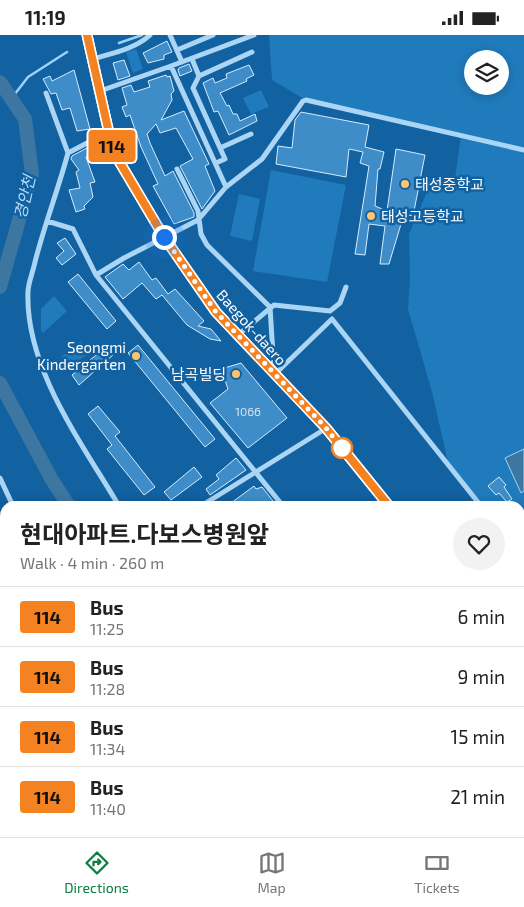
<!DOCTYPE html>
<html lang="en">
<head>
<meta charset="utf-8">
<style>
  body { margin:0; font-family:"Exo 2","Noto Sans KR",sans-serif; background:#f2f2f2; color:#222; height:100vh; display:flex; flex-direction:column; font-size:19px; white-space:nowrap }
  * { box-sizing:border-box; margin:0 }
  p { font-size:16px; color:#767676 }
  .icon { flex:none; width:28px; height:28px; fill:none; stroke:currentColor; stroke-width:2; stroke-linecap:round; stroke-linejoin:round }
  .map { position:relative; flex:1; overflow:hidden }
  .details { position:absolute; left:0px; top:466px; width:525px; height:336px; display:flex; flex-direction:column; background:#fff; border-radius:15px 15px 0 0; box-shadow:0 2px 12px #0003 }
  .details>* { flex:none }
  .badge { padding:0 10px; border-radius:4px; font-size:18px; line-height:32px }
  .buttons { position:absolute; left:464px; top:15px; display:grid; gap:10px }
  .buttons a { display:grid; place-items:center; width:45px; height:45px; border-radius:50%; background:#fff; box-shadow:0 2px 12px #0003; font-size:25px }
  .you { position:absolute; width:25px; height:25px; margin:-12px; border:4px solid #fff; border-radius:50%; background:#1a73e8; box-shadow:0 0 0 8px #1a73e833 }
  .map>.badge { position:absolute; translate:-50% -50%; box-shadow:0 0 0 2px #fff }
  .round { display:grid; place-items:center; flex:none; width:52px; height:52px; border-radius:26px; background:#f2f2f2 }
  .overview { display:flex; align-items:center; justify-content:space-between; height:85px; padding:0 20px }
  h1 { font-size:24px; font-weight:700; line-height:38px }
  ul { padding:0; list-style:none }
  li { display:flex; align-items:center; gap:15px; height:60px; padding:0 20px; border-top:1px solid #e0e0e0 }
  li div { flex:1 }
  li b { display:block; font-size:19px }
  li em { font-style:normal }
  li .badge { min-width:55px; font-weight:700; text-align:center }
  .status { display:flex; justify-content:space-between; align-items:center; height:35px; padding:0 25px; background:#fff; direction:ltr }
  .status svg { height:14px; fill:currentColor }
  .menu { display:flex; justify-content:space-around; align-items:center; height:70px; border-top:1px solid #e0e0e0; background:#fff; font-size:14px; color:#767676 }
  .menu a { display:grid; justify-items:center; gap:2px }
  .menu .current { color:#0b8043 }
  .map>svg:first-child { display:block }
  .green { fill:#207bbd; fill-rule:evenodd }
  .water { fill:#3e76a2; stroke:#9cd2f8 }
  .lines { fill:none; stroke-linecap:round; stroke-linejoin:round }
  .stream { stroke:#9cd2f8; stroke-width:2.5 }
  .river { stroke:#3e76a2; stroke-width:14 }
  .building { fill:#3f8dc8; stroke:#d3ecfe }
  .minor { stroke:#aad5f5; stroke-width:5 }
  .tertiary { stroke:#aad5f5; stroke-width:9 }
  .secondary { stroke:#daeefd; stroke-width:10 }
  .primary { stroke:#f7fbff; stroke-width:11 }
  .line-casing { stroke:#fff; stroke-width:11 }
  .line { stroke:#f58220; stroke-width:8 }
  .walk { stroke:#fff; stroke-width:5; stroke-dasharray:0 9 }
  .poi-dot { fill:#ffc36d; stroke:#1261a0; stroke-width:2 }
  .stop-dot { fill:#fff; stroke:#f58220; stroke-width:2.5 }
  .labels { text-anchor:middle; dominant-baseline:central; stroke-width:5; stroke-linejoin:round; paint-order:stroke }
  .number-label { font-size:12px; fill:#cfe2f1 }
  .poi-label { font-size:15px; fill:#fff; stroke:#1261a0; text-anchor:start }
  .street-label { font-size:15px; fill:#fff; stroke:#1261a0 }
  .water-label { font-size:16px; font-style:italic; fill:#b6defb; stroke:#1261a0 }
</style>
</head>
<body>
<div class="status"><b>11:19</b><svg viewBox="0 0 49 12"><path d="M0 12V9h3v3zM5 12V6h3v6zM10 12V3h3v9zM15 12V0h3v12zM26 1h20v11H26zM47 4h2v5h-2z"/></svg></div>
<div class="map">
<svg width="524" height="802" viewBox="0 0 524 802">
  <rect width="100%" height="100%" fill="#1261a0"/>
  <path class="green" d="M269,0H524V503L520,501V471H484L448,427L432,357L408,274L410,243L409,199L433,143L455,144L461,100L306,65L272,45ZM472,24H500V51H472Z
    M136,14L143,34L133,38L126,17Z
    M261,55L269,72L251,79L243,63Z
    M271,135L346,150L327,247L253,236Z
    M239,159L260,164L252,206L230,201Z
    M54,261L67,276L43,298L41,295V274Z
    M81,306L89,317L72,332L61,322Z"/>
  <path class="water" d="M524,414V456L521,458L505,423Z"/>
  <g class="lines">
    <path class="stream" d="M119,8L142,0
      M11,64L28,42L67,17"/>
    <path class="river" d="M0,47L25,84L32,139L0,252
      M0,348L52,445L69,471
      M448,798L452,802"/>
  </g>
  <path class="building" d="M167,6L172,17L164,20V24L148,28L143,18Z
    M124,25L130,41L118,45L113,28Z
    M189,29L192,36L180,41L178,35L179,33Z
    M249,30L254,40L246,44L247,46L220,58L227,71L229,70L233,79H237L240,86L255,79L257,86L229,100L218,76L214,77L203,48L213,43L215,48L227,43L226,39Z
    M74,35L90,94L77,96L70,73L62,75L56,58L51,59L43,44L50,41L52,46Z
    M166,40L167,42L170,41L174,56L171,59L172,65L161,85L184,76L209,129L205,131L215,156L202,174L180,131L193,124L176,93L160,98L156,89L147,99L150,108L165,141L173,136L194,178V182L174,189L153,151L158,149L141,112L130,80L126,82L122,72L127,70L122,53L131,50L134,57L150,52L148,46Z
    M301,77L369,90L365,112L384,117L380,134H378L375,171L387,176L396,114L425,120L413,181L404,179L389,229H380L385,191L369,189L365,220L355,219L369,131L360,128L363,117L349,114L346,142L276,129L278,111L292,113L295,85Z
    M96,108L98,118L86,122L95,147L90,148L93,162L84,171L85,174L76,177L69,155L80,153L76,137L79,135L71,124L72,121Z
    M65,203L76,219L62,230L56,223L64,216L57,208Z
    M139,227L152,245L156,243L168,259L175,254L204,286L198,291L211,294L221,306L210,304L187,290L162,260L156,264L142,248L123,264L105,242L123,229L129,235Z
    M78,239L116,286L107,294L68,247Z
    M138,310L215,404L205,412L128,318Z
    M107,311L113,320L79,350L72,340Z
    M241,328L287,383L248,413L210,368L228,354L221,334Z
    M98,371L120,397L115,401L155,452L144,460L107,414L112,410L88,379Z
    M236,423L246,435L210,460L206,454L219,444L216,440Z
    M194,432L202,442L171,465L164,457Z
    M499,442L506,450L504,452L512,464L507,467L499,458L496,460L488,451Z
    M254,451L256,454L262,452L273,466L268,471H227Z"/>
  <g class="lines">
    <path class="minor" d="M170,0L182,27
      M177,15L213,0
      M93,24C113,18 135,14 150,0
      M192,24L199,41
      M171,31L254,0
      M46,58L68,118
      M108,97L68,118C58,155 44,191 35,227C33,237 28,248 28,257C25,333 82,408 119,471
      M220,113L251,99
      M216,128L225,124L193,53L199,41L252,17
      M177,134L198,176L201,199L207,210L270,272L274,336
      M226,152L262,124L303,66L306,65L524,115
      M47,186L73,194L96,240L283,471
      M96,240L124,223L198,185L226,152L171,31L100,56
      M238,300L274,270L330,276L340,268L346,252
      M275,339L332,284L481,471
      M0,443L13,471
      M201,471L325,394
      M520,503L524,505
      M0,510L5,507
      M0,521L5,523
      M520,547L524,552
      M520,599L524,598
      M520,628L524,626
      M0,705L5,703
      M0,727L5,725
      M520,782L524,780
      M265,798L266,802
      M484,798L487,802
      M246,802L258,798"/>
    <path class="tertiary" d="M69,798L72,802"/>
    <path class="secondary" d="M384,798L388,802"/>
    <path class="primary" d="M87,0L113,116L164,202L216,277L326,393L389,471
      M520,616L524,615
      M0,660L5,670
      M520,722L524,730
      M0,799L5,797
      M33,802L45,798"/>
  </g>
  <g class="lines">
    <defs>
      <path id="line" d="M87,0L113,116L164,202L216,277L326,393L389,471"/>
    </defs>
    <use href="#line" class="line-casing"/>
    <use href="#line" class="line"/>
    <path class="walk" d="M164,202L216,277L326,393L346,419L342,413"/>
  </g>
  <g class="poi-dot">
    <circle cx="405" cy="149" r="5"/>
    <circle cx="371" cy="181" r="5"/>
    <circle cx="136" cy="321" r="5"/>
    <circle cx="236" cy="339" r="5"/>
  </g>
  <circle class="stop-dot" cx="342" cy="413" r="10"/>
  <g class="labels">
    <g class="number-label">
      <text x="248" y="376">1066</text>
    </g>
    <g class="poi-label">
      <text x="415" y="149">태성중학교</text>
      <text x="381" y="181">태성고등학교</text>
      <text x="126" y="312" text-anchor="end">Seongmi<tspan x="126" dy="17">Kindergarten</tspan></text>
      <text x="226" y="339" text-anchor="end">남곡빌딩</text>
    </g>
    <g class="street-label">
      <text transform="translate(252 292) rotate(48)">Baegok-daero</text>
    </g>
    <g class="water-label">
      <text transform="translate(24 162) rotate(-77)">경안천</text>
    </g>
  </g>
</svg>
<div class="buttons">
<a><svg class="icon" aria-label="layers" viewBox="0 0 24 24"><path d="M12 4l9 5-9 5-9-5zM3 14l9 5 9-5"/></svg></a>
</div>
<div class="you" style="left:164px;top:202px"></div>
<b class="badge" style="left:112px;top:111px;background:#f58220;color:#111">114</b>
<section class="details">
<div class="overview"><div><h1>현대아파트.다보스병원앞</h1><p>Walk · 4 min · 260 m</p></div><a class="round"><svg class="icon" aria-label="heart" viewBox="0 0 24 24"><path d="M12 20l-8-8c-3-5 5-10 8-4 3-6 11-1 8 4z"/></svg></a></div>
<ul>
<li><span class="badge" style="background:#f58220;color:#111">114</span><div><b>Bus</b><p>11:25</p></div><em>6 min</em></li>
<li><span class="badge" style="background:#f58220;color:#111">114</span><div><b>Bus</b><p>11:28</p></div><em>9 min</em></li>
<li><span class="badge" style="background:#f58220;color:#111">114</span><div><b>Bus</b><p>11:34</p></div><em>15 min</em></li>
<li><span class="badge" style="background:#f58220;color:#111">114</span><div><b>Bus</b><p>11:40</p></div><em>21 min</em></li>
</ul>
</section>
</div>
<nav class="menu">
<a class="current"><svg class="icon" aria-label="directions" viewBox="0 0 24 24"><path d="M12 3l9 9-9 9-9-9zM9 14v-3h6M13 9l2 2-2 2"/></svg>Directions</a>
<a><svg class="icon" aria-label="map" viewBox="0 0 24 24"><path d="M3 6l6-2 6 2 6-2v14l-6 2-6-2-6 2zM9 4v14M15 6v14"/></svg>Map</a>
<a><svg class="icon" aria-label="tickets" viewBox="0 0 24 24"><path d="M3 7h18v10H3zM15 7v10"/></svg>Tickets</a>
</nav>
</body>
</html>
